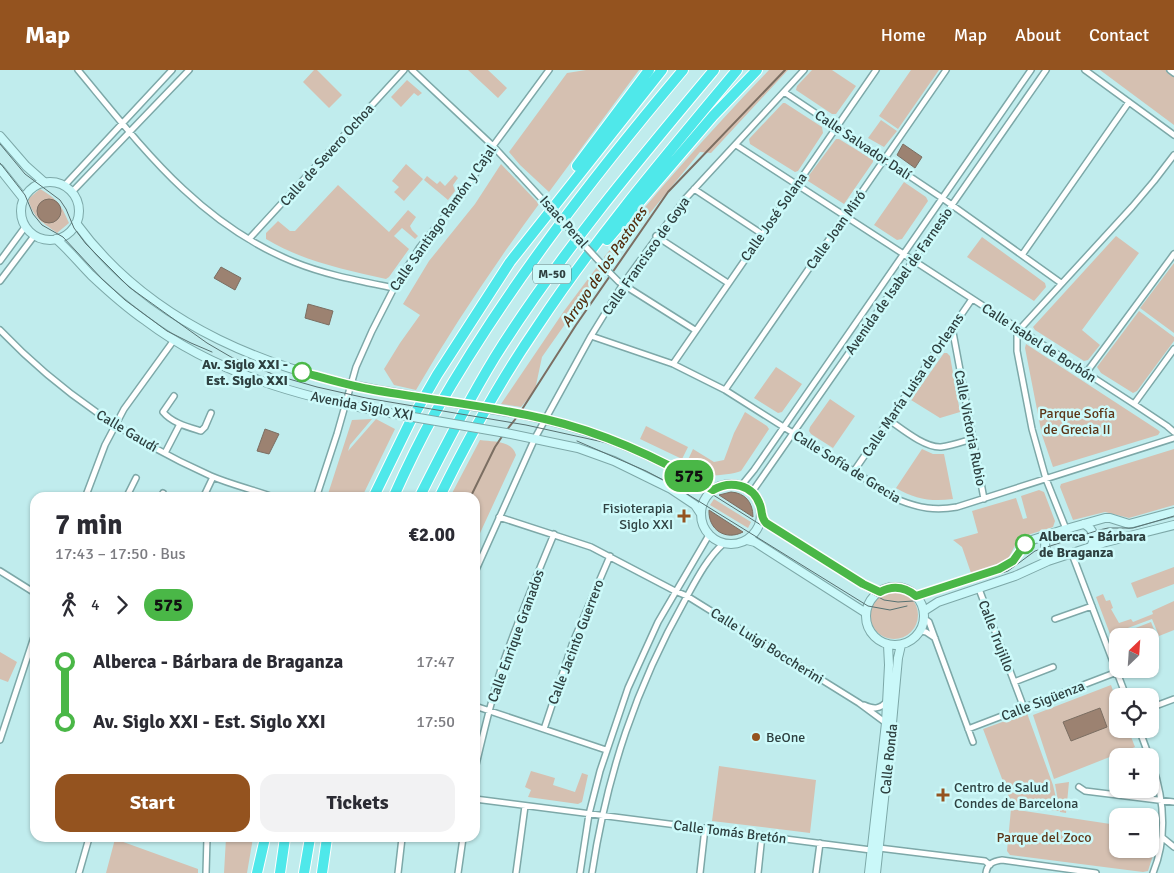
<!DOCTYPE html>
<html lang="en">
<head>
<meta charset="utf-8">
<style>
  body { margin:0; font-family:Signika,sans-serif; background:#f2f2f3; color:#2b2b33; height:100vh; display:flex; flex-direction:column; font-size:19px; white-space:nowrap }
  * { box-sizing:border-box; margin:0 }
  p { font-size:16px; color:#7c7c81 }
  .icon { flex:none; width:28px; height:28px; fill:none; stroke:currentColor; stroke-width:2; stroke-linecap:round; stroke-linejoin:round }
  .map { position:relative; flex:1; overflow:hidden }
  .drawer { position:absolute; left:30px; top:422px; width:450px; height:350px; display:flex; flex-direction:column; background:#fff; border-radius:15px; box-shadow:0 1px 4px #0004 }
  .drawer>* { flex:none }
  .badge { padding:0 10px; border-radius:16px; font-size:18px; line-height:32px }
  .needle { width:32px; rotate:25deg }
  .controls { position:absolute; left:1109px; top:558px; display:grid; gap:10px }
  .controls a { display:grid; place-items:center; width:50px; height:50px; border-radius:10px; background:#fff; box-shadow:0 1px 4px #0004; font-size:25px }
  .map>.badge { position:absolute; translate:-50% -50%; box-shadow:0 0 0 2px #fff }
  .legs { display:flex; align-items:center; gap:8px; height:55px; padding:0 25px; font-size:16px }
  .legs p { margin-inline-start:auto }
  .headline { display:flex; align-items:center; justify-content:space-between; height:85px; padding:0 25px }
  h1 { font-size:28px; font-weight:800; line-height:38px }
  .button { display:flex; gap:10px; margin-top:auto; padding:10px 25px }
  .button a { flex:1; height:58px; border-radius:15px; background:#94531f; color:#fff; font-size:20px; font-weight:800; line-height:58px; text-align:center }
  .button a+a { background:#f2f2f3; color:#2b2b33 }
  ul { padding:0 25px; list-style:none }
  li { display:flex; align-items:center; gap:18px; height:60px; font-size:19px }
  li i { display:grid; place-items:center; width:8px; height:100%; margin:0 6px; background:currentColor }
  li i::after { content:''; width:12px; height:12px; margin:-6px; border:4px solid; border-radius:50%; background:#fff }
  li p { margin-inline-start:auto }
  li:first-child i { background:linear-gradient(#0000 50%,currentColor 0) }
  li:last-child i { background:linear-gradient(currentColor 50%,#0000 0) }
  header { display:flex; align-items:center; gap:30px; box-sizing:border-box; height:70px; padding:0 25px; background:#94531f; color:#fff }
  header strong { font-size:24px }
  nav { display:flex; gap:28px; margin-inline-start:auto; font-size:18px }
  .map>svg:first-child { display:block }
  .green { fill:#d5c0b1; fill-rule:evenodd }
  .water { fill:#9c8271; stroke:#7b6e62 }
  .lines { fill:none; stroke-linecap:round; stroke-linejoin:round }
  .stream { stroke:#7b6e62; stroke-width:2 }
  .street-casing { stroke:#7da8a8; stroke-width:8 }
  .secondary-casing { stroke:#7da8a8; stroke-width:10 }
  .highway-casing { stroke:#fff; stroke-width:12 }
  .street { stroke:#fff; stroke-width:5 }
  .secondary { stroke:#caf8f9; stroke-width:8 }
  .highway { stroke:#4fe8ea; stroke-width:10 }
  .tram { stroke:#577171; stroke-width:1 }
  .street-bridge-casing { stroke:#7da8a8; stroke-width:8; stroke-linecap:butt }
  .secondary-bridge-casing { stroke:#7da8a8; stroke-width:10; stroke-linecap:butt }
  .street-bridge { stroke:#fff; stroke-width:5 }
  .secondary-bridge { stroke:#caf8f9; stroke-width:8 }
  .line-1-casing { stroke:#fff; stroke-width:11 }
  .line-1 { stroke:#4ab747; stroke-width:8 }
  .stop-1-dot { fill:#fff; stroke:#4ab747; stroke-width:2.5 }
  .poi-dot { fill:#94531f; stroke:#cdfafa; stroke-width:2 }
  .labels { text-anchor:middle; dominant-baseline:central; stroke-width:5; stroke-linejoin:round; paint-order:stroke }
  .shield { fill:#cdfafa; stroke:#5e7878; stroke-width:1 }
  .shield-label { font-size:12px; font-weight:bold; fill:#2e4040 }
  .street-label { font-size:14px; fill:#2e4040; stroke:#cdfafa }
  .stop-label { font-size:14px; font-weight:bold; fill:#2e4040; stroke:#cdfafa; text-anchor:end }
  .park-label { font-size:14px; fill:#5d3618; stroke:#cdfafa }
  .poi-label { font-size:14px; fill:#2e4040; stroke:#cdfafa; text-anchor:start }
  .water-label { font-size:15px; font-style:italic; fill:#552f10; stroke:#cdfafa }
</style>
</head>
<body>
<header>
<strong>Map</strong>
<nav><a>Home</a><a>Map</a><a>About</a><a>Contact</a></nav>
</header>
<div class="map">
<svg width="1174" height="803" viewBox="0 0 1174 803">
  <rect width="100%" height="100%" fill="#c0eced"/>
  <path class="green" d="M314,0H317L342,25L329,38L303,12Z
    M468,0H488L507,18L498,28Z
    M586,0H639L549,122L520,95L509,82L567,3Z
    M769,0H788L711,83L700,82L609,193L604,187C656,122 711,60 769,0Z
    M812,0H832L856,16L836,44H832L796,20L797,16Z
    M911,0H939L898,59L879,46Z
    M1100,0H1166L1174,6V55Z
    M407,10L422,23L418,26L414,23L401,37L391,27Z
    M783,33H785L822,57L823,63L798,101L795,102L750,74L749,69Z
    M881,50L897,61L884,77L868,68Z
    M836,69H839L873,90V92L844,134L808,111L807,108Z
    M406,94L423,109L404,131L394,122L399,117L392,111Z
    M501,94L539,134C495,194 454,255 416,320L394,315L384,299L400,273L420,245L403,234L429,191L475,134Z
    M455,105L458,108L453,115L455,121L448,130L424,110L427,106L437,114L440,111L445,116Z
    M904,112L926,127L928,131L902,169L897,170L874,155Z
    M338,115L389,162L408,140L416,147L410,156L412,160L418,166L415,169L402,158L394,166L409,179L389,207L386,209C346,200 302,191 266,169V163L278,151L290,161H295Z
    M40,119C57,129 61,134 69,153L57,163C41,151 34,149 28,129ZM48,129L56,131L61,141L58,149L51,152L41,149L37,142L45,130Z
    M1116,166L1139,183L1082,260L1100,275L1088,290L1084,291L1035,260L1033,257Z
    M982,167L1045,213L1046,217L1034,231L967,187Z
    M1174,193V263L1140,238Z
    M597,197L601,203L542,287L535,320L521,337L501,334L564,241Z
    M1139,241L1174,267V271L1137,321L1133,323L1101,303L1097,297Z
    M1026,274L1158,360L1160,362L1158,365L1053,397L1042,365L1025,278Z
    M944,283H947L950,286L960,342L940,348L911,330Z
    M776,297L802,314L782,342L778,343L754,328Z
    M830,329L855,346L833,378L811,364L809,361L810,357Z
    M745,342L767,356L769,359L741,401C734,404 719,405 711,406L687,392L693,379L714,392L724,390L734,363Z
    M372,349L350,375L348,381L376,349L395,359L362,427H327L352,350Z
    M646,356L688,377L682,389L640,369Z
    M480,370C493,372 512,370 516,385L475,474V428L450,427Z
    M922,379L933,384H944L953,429C931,432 915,429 896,418Z
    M1174,379V435L1129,448L1105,442L1073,450L1060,417L1061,414Z
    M1039,420L1044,422L1055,451L1053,457C1042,461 1027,463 1018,472C1013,477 1012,484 1007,489C999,496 982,499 971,503L962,477L953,470L978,463L972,441L1016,428L1023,449L1027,448L1021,426Z
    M714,429L751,452L748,458L710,435Z
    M1174,497V514L1137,528L1131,513Z
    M870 545a24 24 0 1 1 48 0a24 24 0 1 1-48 0Z
    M1103,524L1106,531L1110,530L1113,538L1111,539L1119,553L1131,549L1133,552L1153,544L1152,541L1174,531V560L1159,566L1152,549L1117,562L1119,566L1117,579L1116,580L1096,527Z
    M1151,552L1157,567L1150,569V566H1121L1120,564Z
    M0,582L17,592L8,612L0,609Z
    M1111,615L1117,632L1118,659H1128L1135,677L1054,709L1033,645Z
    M1027,643L1053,715L1059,741L1012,735L983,659Z
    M719,696L816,710L810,763L712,751Z
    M531,701L555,708L553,715L575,722L582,703L588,705L582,732L578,734L528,727L531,720L525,717Z
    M1069,712L1066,743L1060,742L1055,714Z
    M1011,739L1117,755L1118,779H1150V760L1158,761L1154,782L1148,801L1143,802L1010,785L1007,781Z
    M226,768H253L247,803H224Z
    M115,769L198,799V803H106Z"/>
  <path class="water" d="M903,74L922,87L915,98L897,85Z
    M37 141a12 12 0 1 1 24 0a12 12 0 1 1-24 0Z
    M221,197L241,208L235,220L214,208Z
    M308,234L333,241L329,255L305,248Z
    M265,359L279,364L269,384L257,381Z
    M731,422C745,423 753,432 753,447L719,425Z
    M709,440L743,462C726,471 708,460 709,440Z
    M1100,638L1107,657L1071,671L1063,652Z"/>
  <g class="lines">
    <path class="stream" d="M521,341L576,255L668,122L785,0
      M506,361L517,347
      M470,428L495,377L503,365"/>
    <defs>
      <path id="street" d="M78,0C142,77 198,153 294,192C326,205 360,211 394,218
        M412,0L493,76L518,103
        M1085,0L1174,65
        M1170,0L1174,3
        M784,22L942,128L1061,213
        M736,75L1134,334L1167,356L1174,362
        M64,116L172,0
        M694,119L762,164
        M72,122L189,0
        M656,166L728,213
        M249,169L404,0
        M1022,185L1129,32
        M0,191L25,157
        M609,202L619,212L695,260
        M0,211L34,166
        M952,257L984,429
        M0,260C61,324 130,370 211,406C232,415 255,420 276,428
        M591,266L673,294L725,320L899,430C919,438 935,441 957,437L1174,368
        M673,294L876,0
        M1086,303L1174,184
        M725,320L946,0
        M174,326L163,342C172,353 188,357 201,361L205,357L211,343
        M1134,334L1174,279
        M889,350C902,359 925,378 941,377C951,376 962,372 972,369
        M165,383L180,354
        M854,401L972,229
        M741,416L754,400L1031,0
        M752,422L1046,0
        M85,428L105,375L124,339L174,270
        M126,428L136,408
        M161,428L163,423
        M203,428L213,407
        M316,428L337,364L356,297L372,261L394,218L420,177L462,125L493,76L549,0
        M499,447L591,477L675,521L687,526L859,633L886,653
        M1066,459L1046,409L1032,359L1017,281V265L1020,259L1132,137L1154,111L1174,85
        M1072,484L1126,626
        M0,501L35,523
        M475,502L535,368L591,266L623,214L685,129L804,0
        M979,519L1024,638
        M925,549L929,552L973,672
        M1055,549L1092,536
        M921,561L926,562L935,568
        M1014,612L1053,597
        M864,635C873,639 880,640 887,631
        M475,636L606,680
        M1150,638L1174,629
        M544,659L573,572L610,486
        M968,659L1117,602
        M1139,659L1149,686
        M0,670L35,564
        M1150,688C1164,726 1168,766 1153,803
        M475,699C483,665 491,630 502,596C518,551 536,507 554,464
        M1079,717L1085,721L1174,732
        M475,729L871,780
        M1163,768L1174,777
        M879,778L985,791L990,795
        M79,803L89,768
        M206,803L207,768
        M398,803L402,768
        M458,803L463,768
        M516,803L525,736
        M580,803L589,744L600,701L628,618L658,552L709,465
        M592,803C607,704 636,617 685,530C695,512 707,488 723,474
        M700,803L705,758
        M758,803L762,765
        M816,803L820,773
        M986,803C987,794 993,791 1002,790L1096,803"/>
      <path id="secondary" d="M0,66L26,96L44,112
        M0,99L23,128
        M21 141a29 29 0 1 1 58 0a29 29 0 1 1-58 0Z
        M76,153C151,256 275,304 396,323
        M56,169C69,180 79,193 91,205C108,221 126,237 146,251C215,303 300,327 384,342
        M520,344C589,357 653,384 713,420
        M506,363L578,378L614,391L671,419L695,435L701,444
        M701 444a30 30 0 1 1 60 0a30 30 0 1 1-60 0Z
        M761,447L766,453L780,462L863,514L880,522
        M1084,454C1094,459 1096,468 1091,477
        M1048,465C1042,475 1046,484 1056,488
        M747,470L755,472L866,543
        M866 546a29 29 0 1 1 58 0a29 29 0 1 1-58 0Z
        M916,526L999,499L1013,491L1023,476L1029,471L1066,459L1105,448H1110L1129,454L1174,442
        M924,541L938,532L1015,506L1048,491L1106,472L1174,455
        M869,803L886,653L889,595L888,575
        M876,803L891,664L898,588L901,575"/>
      <path id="highway" d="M577,96L649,0
        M607,170L713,46L757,0
        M373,428L410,352L437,305L510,192L662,0
        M393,428C406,399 420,370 435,343C505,220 592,108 683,0
        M419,428C443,380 467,333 495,287C559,185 637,92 714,0
        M439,428C468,369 500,311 537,257C597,166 668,83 737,0
        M257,803L265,768
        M280,803L285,768
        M304,803L310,768
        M322,803L327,768"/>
    </defs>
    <use href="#street" class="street-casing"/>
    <use href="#secondary" class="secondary-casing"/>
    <use href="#highway" class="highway-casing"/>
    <use href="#street" class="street"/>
    <use href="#secondary" class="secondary"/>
    <use href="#highway" class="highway"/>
    <path class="tram" d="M0,74L25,104L60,130L66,139L74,158L86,174L129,217L207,273L231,287L275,305L317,317L366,328L526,355L612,374L651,391L691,411L861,518L884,530L898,532L913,531L1008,501L1035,481L1099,460L1108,458H1133L1174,446
      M0,93L25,125L33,144L42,155L63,167L102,209L125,230L167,261L191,273L212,282
      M577,371L646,401L671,414L868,536L890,540L907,536"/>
    <defs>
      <path id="street-bridge" d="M518,103L609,202"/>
      <path id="secondary-bridge" d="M396,323L520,344
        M384,342L506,363"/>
    </defs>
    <use href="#street-bridge" class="street-bridge-casing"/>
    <use href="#secondary-bridge" class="secondary-bridge-casing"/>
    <use href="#street-bridge" class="street-bridge"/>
    <use href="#secondary-bridge" class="secondary-bridge"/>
  </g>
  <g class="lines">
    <defs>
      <path id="line-1" d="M302,302C324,308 347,315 369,319C427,330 487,335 545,349C605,363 661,389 713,420C730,410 753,414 760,435C763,443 760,446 766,453L863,514L880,522C893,515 905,517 916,526L999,499L1013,491L1025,474"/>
    </defs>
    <use href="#line-1" class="line-1-casing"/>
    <use href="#line-1" class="line-1"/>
  </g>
  <g class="stop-1-dot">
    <circle cx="302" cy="302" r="9"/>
    <circle cx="1025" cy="474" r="9"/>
  </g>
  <g class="poi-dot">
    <path d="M681.5 438.5h5v5h5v5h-5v5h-5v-5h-5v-5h5z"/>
    <circle cx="756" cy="667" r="5"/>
    <path d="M940.5 717.5h5v5h5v5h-5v5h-5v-5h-5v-5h5z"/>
  </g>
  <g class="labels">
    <rect class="shield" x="533" y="194.5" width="38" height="19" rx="4"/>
    <g class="shield-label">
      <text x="552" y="204">M-50</text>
    </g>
    <g class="street-label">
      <text transform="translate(863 75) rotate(34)">Calle Salvador Dalí</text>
      <text transform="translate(327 85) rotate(-48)">Calle de Severo Ochoa</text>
      <text transform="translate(774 147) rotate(-55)">Calle José Solana</text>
      <text transform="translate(443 148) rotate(-55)">Calle Santiago Ramón y Cajal</text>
      <text transform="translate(564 152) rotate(48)">Isaac Peral</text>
      <text transform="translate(836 160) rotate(-55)">Calle Joan Miró</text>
      <text transform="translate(646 186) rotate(-55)">Calle Francisco de Goya</text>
      <text transform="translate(899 211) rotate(-55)">Avenida de Isabel de Farnesio</text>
      <text transform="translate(1039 273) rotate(33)">Calle Isabel de Borbón</text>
      <text transform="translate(913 315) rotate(-56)">Calle María Luisa de Orleans</text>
      <text transform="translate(362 336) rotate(11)">Avenida Siglo XXI</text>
      <text transform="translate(970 358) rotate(79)">Calle Victoria Rubio</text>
      <text transform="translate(127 361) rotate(31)">Calle Gaudí</text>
      <text transform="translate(847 397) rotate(32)">Calle Sofía de Grecia</text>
      <text transform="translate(516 566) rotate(-70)">Calle Enrique Granados</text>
      <text transform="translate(996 566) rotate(69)">Calle Trujillo</text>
      <text transform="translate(576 572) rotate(-69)">Calle Jacinto Guerrero</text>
      <text transform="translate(767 576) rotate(32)">Calle Luigi Boccherini</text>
      <text transform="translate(1043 631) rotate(-21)">Calle Sigüenza</text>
      <text transform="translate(889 689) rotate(-84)">Calle Ronda</text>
      <text transform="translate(730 762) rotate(7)">Calle Tomás Bretón</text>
    </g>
    <g class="stop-label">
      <text x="288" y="294">Av. Siglo XXI -<tspan x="288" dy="16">Est. Siglo XXI</tspan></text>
      <text x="1039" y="466" text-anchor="start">Alberca - Bárbara<tspan x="1039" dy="16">de Braganza</tspan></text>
    </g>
    <g class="park-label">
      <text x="1077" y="343">Parque Sofía<tspan x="1077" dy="16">de Grecia II</tspan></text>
      <text x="1044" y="767">Parque del Zoco</text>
    </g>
    <g class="poi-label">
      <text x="673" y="438" text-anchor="end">Fisioterapia<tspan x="673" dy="16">Siglo XXI</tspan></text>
      <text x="766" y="667">BeOne</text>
      <text x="954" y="717">Centro de Salud<tspan x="954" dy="16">Condes de Barcelona</tspan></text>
    </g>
    <g class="water-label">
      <text transform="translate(604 197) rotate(-56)">Arroyo de los Pastores</text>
    </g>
  </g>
</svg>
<div class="controls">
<a><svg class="needle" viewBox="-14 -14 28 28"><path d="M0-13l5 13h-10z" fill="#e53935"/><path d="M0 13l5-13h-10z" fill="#7c7c81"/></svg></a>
<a><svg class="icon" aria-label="locate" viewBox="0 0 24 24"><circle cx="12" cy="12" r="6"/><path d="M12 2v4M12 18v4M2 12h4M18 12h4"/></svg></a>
<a>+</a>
<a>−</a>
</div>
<b class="badge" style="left:689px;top:406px;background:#4ab747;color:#111">575</b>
<section class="drawer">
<div class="headline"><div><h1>7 min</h1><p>17:43 – 17:50 · Bus</p></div><b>€2.00</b></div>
<div class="legs"><svg class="icon" aria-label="walk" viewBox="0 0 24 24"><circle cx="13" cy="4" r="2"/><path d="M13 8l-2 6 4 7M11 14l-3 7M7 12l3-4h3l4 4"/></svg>4<svg class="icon" aria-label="forward" viewBox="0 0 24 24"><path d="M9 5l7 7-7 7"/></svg><b class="badge" style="background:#4ab747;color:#111">575</b></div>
<ul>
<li><i style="color:#4ab747"></i><b>Alberca - Bárbara de Braganza</b><p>17:47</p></li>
<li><i style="color:#4ab747"></i><b>Av. Siglo XXI - Est. Siglo XXI</b><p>17:50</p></li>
</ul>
<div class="button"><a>Start</a><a>Tickets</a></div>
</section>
</div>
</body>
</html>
